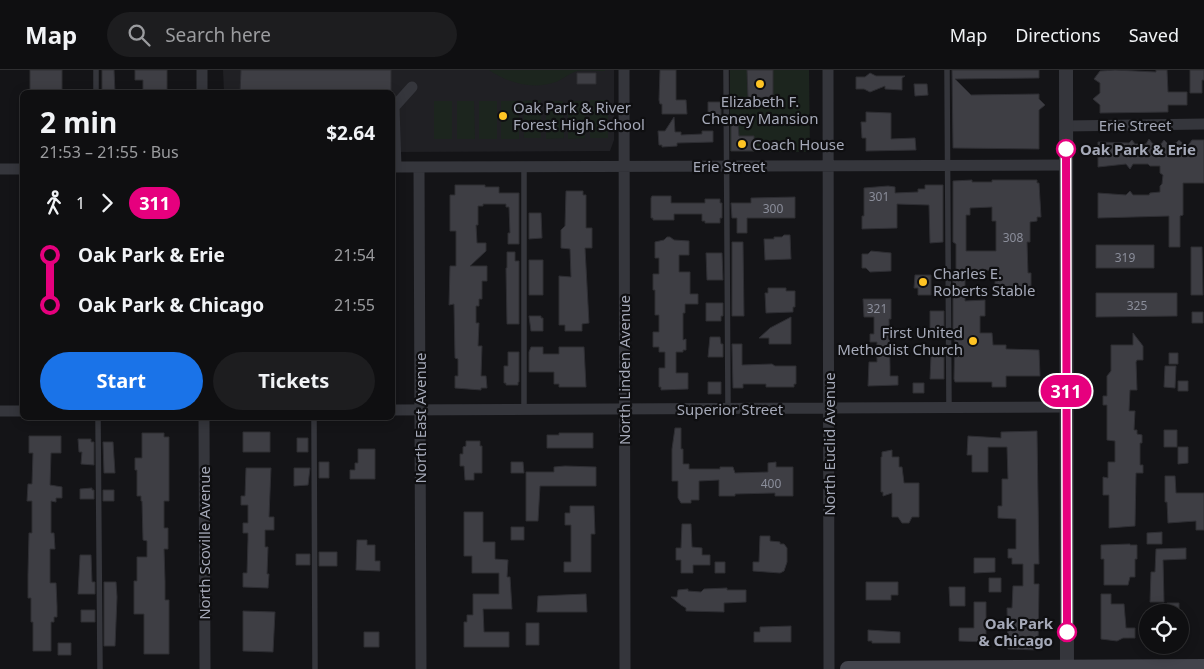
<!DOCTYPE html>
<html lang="en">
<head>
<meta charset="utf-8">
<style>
  body { margin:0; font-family:"Noto Sans",sans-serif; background:#1d1d1f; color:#f1f3f6; height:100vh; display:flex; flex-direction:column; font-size:19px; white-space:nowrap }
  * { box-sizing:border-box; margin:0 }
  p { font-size:16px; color:#9b9c9f }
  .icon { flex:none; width:28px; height:28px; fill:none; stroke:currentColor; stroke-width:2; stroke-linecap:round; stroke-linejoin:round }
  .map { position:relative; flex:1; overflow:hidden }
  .panel { position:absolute; left:20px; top:20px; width:375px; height:330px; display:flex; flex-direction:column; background:#0f0f11; border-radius:8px; box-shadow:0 2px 12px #0003,0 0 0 1px #2f2f31 }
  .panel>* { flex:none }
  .badge { padding:0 10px; border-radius:16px; font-size:18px; line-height:32px }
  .fabs { position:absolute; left:1139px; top:534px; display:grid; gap:10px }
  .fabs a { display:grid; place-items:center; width:50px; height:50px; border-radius:50%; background:#0f0f11; box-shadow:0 2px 12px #0003,0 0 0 1px #2f2f31; font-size:25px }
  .map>.badge { position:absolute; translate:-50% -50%; box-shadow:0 0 0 2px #fff }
  .legs { display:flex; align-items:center; gap:8px; height:55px; padding:0 20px; font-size:16px }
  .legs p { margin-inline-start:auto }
  .headline { display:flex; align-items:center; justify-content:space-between; height:85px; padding:0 20px }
  h1 { font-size:28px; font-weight:700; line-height:38px }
  .button { display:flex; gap:10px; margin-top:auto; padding:10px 20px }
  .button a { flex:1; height:58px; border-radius:30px; background:#1a73e8; color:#fff; font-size:20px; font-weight:700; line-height:58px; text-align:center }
  .button a+a { background:#1d1d1f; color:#f1f3f6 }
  ul { padding:0 20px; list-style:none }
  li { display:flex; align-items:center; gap:18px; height:50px; font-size:19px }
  li i { display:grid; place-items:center; width:8px; height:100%; margin:0 6px; background:currentColor }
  li i::after { content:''; width:12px; height:12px; margin:-6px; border:4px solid; border-radius:50%; background:#0f0f11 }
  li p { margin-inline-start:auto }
  li:first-child i { background:linear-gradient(#0000 50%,currentColor 0) }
  li:last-child i { background:linear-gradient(currentColor 50%,#0000 0) }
  header { display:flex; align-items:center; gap:30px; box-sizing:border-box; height:70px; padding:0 25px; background:#0f0f11; border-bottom:1px solid #2f2f31 }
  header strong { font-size:24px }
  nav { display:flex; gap:28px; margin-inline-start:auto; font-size:18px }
  .search { width:350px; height:45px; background:#1d1d1f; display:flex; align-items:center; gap:12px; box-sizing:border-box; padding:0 18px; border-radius:28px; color:#9b9c9f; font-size:19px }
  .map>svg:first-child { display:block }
  .built { fill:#202024 }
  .green { fill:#1c251e }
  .building { fill:#3e3e44; stroke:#2e2e33; fill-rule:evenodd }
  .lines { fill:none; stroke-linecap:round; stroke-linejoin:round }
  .service { stroke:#35363c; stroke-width:5.5 }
  .minor { stroke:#35363c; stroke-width:11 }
  .tertiary { stroke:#35363c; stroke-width:14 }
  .secondary { stroke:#43444c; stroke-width:16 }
  .line-1-casing { stroke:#fff; stroke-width:11 }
  .line-1 { stroke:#e6007e; stroke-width:8 }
  .poi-dot { fill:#ffc424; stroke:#0f0f11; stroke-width:2 }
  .stop-1-dot { fill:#fff; stroke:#e6007e; stroke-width:2.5 }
  .labels { text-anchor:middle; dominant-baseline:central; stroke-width:4.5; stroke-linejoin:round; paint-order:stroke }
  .number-label { font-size:12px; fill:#8b8e9b }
  .poi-label { font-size:15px; fill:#a5a9b8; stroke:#0f0f11; text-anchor:start }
  .street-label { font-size:15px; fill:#a5a9b8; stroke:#0f0f11 }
  .stop-label { font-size:15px; font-weight:bold; fill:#a5a9b8; stroke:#0f0f11; text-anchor:start }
</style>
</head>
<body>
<header>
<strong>Map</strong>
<div class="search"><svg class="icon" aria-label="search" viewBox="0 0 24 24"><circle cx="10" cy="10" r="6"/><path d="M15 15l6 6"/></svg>Search here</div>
<nav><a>Map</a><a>Directions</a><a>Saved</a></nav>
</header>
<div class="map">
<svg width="1204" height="599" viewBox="0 0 1204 599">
  <rect width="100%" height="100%" fill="#141417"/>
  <path class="built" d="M223,0H614V70L610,81L393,82L392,22H224Z"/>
  <path class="green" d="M489,0H605V1C596,1 585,0 577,1C570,3 563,9 556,12C532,20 508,13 489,0Z
    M730,0H809L810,82L730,81Z
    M541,30V68H524L523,31Z
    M590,30H608V68H590Z
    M434,31H452V69H434Z
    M457,31H474L475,69H457Z
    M479,31H497V69H479Z
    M501,31H519V69H501Z
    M546,31H563L564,68L546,69Z
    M568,31H585V68L568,69Z"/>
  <path class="building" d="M30,0H62V22H30Z
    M102,0H114L115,22H102Z
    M135,0H167V22H143V10H135Z
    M241,0H391V22H240Z
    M660,0H676V30H686L687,44H662V34H660L659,30Z
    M747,0H773V27L748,28Z
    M952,0H1039V8L955,9L971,25L1039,24V29L1045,35L1039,40V79L953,78Z
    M1115,0L1156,2V0H1167L1168,22H1187V35H1168V42L1100,43V35L1093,29L1100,23V13L1094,9L1100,1Z
    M1190,0H1204V10H1202V23H1190Z
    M577,3H596V14H577Z
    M870,3L876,6H905L902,8V20L885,19V16L870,22L864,19H856V7H865Z
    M914,14H927L928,25L915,26Z
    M708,32H721V46H708Z
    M866,42L891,43V69L915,68L916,80L866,81V68H862L861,52H866Z
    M674,47L675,62H681V65L702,64V61H713V72L677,73V76L662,77V75H659L658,61H665Z
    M731,55H738L739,66H754V81H731Z
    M1149,69L1153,74H1161L1164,70L1168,74L1176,73L1179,70L1187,77L1192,70H1204V113H1183V145L1180,146V177H1169V146L1098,148V123L1126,125L1130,121L1133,125H1149L1150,123L1160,122V116L1162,114L1163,105L1160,103V96H1150L1148,94H1133L1130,99L1126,94L1098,97V72L1129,73L1132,70L1135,74H1146Z
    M972,110V112H992V110H1037V113H1039L1041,147H1037V151L1030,152V172H1027L1028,203H1031V216L1015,220L995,219V200L965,201V231L985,230V246H980V263H992L993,275H1006V279L1039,280L1040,306H1006V317H992V312H955L954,309L955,260H953V209H956V174L953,172V111ZM992,137V151H996V181H966V145H970V138Z
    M455,115H485V117H499V123H519V174H508V163H510L509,137H506V134H483V136H478V155H476L477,173H486V181L470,196H487V211H482V229H479V236H476V253H479L478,276H482L481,306H486L487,318H481V320L455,318V306H458V289L455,288L454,234L449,235L450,196H456V161H450V125H455Z
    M925,115H943V172L930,173L929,135L897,134V158L862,159V146H864V118L888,116L895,117V123L918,122V119H925Z
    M566,121H583V125H586V158H592V178H585L589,253L582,254V261H565V255H559V206L571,207L570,179L561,178V160L565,156Z
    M652,126H671V133H705V129H720V133H722V148H720V153H705V151H702V144H674V150H653V148H651V128Z
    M795,127V148H747V163H737V148H732L731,133H751V128Z
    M529,143H541L542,168L529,169Z
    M784,165H790L791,189L765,190L764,169H774V167H782Z
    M667,167H670L674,170L689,171V185H679V202H690V224H698V234H685V243H683V270L686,269V280H683V282H676V303H688V319L661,320V317H659V298H665V282H659V277H653V262H659V245H655V220H653V204H659V188H655V172L664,170Z
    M732,172H743L744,246H732Z
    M1096,175H1154V198H1096Z
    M1191,177H1202L1203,225H1191Z
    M871,181L891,183V201L870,202L866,198H862V184H868Z
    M507,182H515V191H519V254H507L506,198H507Z
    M706,183H722L723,210H707Z
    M529,190H543V225H529Z
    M915,205H931V225H918V218H914Z
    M768,218H786V221H795V237H793V242L766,243L765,223H768Z
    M1096,223H1177V246L1096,247Z
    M863,229H891V249H889L890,296V306H898V315L868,316L869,292H877V272H870V264H874V247H864Z
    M706,233H723V246H721V251H706Z
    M930,241H944V260H930Z
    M1192,242H1203V253H1192Z
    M529,246H541V248H543V261H531Z
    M791,247V274H769V268H759L770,258Z
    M1133,263L1143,276V290H1137L1136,292L1137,320H1130L1129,341H1135L1134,360H1137V364L1142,365V373H1140V395H1143V403H1136L1135,456L1109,458V425H1103V407L1108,408V392H1115V371L1107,370V335H1103V326H1107V306L1111,301V275H1133Z
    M710,267H720L721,274H723V287H708Z
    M732,274H742V295L772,294L775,296H796V314H794V317H766V314H743V318H733Z
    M531,277H543V284H559V277H584L586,317H559V314H554V302H529V282Z
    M508,282H519V312H518V315H506V313H504V296H508Z
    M1169,283H1178V294H1169Z
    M931,286H944V309H930Z
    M1165,296H1176L1175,318L1164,317Z
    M1178,311H1188V321H1178Z
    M708,312H721V324H708Z
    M913,313H924V323H913Z
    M675,358H681V379H683V394H689V399H720V397H733L735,403L768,402V393L776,392V397H793V426H775V423L735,424V426H719V410L699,411V430H691V433H681L678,428V411H672V379Z
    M1164,360H1177V377H1164Z
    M1037,361L1039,494H1034V514H1039L1038,580L1008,579L1007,538H1012L1013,516H1023V494H1012V488H1008V479H1016V449L998,448V436H1002V409H1008L1007,377H988V402H972V385H967L968,366L1001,368V362Z
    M243,362H270V382H243Z
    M142,363H164V367H169V431H164V458H168V479H164L165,511V530H169V584H144V544H134V511H137V487H147V471L143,470L142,431H141V426H137V400H135V388H142Z
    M559,363H593V378H547V365H559Z
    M29,366H61V383H51L50,415L62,417V428H56V432L51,431V463H54L55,479H50V513H56L57,536V547H54V552H51V581H33V552H31V528H28V504L29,463H32V431H27L28,414H32L33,383H29Z
    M297,368H308V382H297Z
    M78,369H91V372H94V395L81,394L82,382H79Z
    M466,371H480V376H482V403H474V410H465L464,396H460V384H463V377L466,376Z
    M103,372H113L115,403H104Z
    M1178,377H1188V393L1178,394Z
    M358,379H375V409H350V400H355V393H358Z
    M892,380V387H899V397H902L904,413H919V447H912L909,453H902L898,447H892V423L883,426V422H881V387H882V382Z
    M319,392H329V408H319Z
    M511,392H523L524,403H511Z
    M565,396L596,397V416H540L538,451H526V402H554V397Z
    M246,398H271L269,447H274V460H265V477H268L267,504H269L268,518L243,517V503H247L248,469V463H243V453H248V435H241V426H245Z
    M294,398H310L308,415L294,416Z
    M1165,406H1175L1176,423H1204V460H1196V451L1168,453L1167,432H1165Z
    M92,418V420H94V429H80V419Z
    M103,420H114V431H103Z
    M570,436H594L595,464H591V502H564V492H571V455H565V443H570Z
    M464,442H483V472H495V489L508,490L507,507H510L512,539H483L484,562H509V577H464V552H467V545H473V524H499V503H472V486H464Z
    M682,454H691L692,477L702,478V485H710V495H693V503H681V490H676V478H681Z
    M511,457H524V470H511Z
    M1162,462V474H1147V463Z
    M760,466H770V471L780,472V474H784L787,478V492L784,501L780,503L753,501V492H759Z
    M357,470H367V475H375V491H380V501L356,500Z
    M1130,474V475H1137V489H1135V507H1130L1128,515H1104V489H1101V475Z
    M1186,478V489L1163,490L1164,532H1150L1151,502H1155L1156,479Z
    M319,482H337V496H319Z
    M296,484H310V495H296Z
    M80,485H91L92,512H95V524H78Z
    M974,488H995V502L974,503Z
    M715,492H725V503H715Z
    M989,508H1001V522H989Z
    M104,512H116L117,527L115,576H104Z
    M866,512H898V525H891V530H866Z
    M949,517H965V536H950Z
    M727,518V520H746V532L724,533V542L686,541V538L681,535L671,527H677L678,520L688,519V521L701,522L704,519Z
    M586,524L587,542H537L538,526Z
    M1101,524H1111V534H1124L1126,558H1135V568H1123L1117,571L1101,569Z
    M974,532H986V572L959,571V558H974Z
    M1167,533H1179V542H1167Z
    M81,540H95V552H81Z
    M243,541L275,542L273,582L243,581Z
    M526,553H539V575H526Z
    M791,556V572H754V562H760V557Z
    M868,560L900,562V573H872V571H868Z
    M364,562H379V577H364Z
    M58,573H71V585H58Z"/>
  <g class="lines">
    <path class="service" d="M96,0V22
      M726,0L728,339
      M947,0L949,338
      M524,96V339
      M98,348L100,599
      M314,348L315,599"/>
    <path class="minor" d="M202,0V22
      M624,0L625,599
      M828,0L829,599
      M1066,56L1204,54
      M392,97L1066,95
      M396,97L394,37L412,17
      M419,97L421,599
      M0,99H22
      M392,340L1067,337
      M0,341H22
      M204,348L205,599"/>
    <path class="tertiary" d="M1066,0L1067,599"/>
    <path class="secondary" d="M848,599L1204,597"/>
  </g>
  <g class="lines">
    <defs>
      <path id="line-1" d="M1066,79L1067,562"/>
    </defs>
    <use href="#line-1" class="line-1-casing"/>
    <use href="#line-1" class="line-1"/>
  </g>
  <g class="poi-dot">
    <circle cx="760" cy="14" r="5"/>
    <circle cx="503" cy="46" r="5"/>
    <circle cx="742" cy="74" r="5"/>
    <circle cx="923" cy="212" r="5"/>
    <circle cx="973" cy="271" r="5"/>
  </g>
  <g class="stop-1-dot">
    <circle cx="1066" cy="79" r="9"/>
    <circle cx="1067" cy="562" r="9"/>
  </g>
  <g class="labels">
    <g class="number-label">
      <text x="879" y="126">301</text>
      <text x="773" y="138">300</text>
      <text x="1013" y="167">308</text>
      <text x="1125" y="187">319</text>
      <text x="1137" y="235">325</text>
      <text x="877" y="238">321</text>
      <text x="771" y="413">400</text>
    </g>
    <g class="poi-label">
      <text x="760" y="31" text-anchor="middle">Elizabeth F.<tspan x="760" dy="17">Cheney Mansion</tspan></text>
      <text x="513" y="37">Oak Park &amp; River<tspan x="513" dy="17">Forest High School</tspan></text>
      <text x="752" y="74">Coach House</text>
      <text x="933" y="203">Charles E.<tspan x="933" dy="17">Roberts Stable</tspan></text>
      <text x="963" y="262" text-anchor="end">First United<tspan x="963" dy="17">Methodist Church</tspan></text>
    </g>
    <g class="street-label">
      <text x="1135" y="55">Erie Street</text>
      <text x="729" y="96">Erie Street</text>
      <text transform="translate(624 300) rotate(-90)">North Linden Avenue</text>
      <text x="730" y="339">Superior Street</text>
      <text transform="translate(420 348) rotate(-90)">North East Avenue</text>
      <text transform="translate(829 374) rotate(-90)">North Euclid Avenue</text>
      <text transform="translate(204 473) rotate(-90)">North Scoville Avenue</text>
    </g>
    <g class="stop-label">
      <text x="1080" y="79">Oak Park &amp; Erie</text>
      <text x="1053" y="553" text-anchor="end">Oak Park<tspan x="1053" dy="17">&amp; Chicago</tspan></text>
    </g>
  </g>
</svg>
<div class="fabs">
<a><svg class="icon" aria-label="locate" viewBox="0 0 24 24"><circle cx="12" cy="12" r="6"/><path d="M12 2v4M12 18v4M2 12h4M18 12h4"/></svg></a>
</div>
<b class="badge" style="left:1066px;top:321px;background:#e6007e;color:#fff">311</b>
<section class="panel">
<div class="headline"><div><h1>2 min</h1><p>21:53 – 21:55 · Bus</p></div><b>$2.64</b></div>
<div class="legs"><svg class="icon" aria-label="walk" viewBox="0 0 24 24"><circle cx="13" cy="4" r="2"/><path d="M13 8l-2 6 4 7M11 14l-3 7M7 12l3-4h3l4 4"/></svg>1<svg class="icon" aria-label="forward" viewBox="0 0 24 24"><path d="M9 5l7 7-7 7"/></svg><b class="badge" style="background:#e6007e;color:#fff">311</b></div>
<ul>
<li><i style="color:#e6007e"></i><b>Oak Park &amp; Erie</b><p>21:54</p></li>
<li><i style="color:#e6007e"></i><b>Oak Park &amp; Chicago</b><p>21:55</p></li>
</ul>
<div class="button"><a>Start</a><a>Tickets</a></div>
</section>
</div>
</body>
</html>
